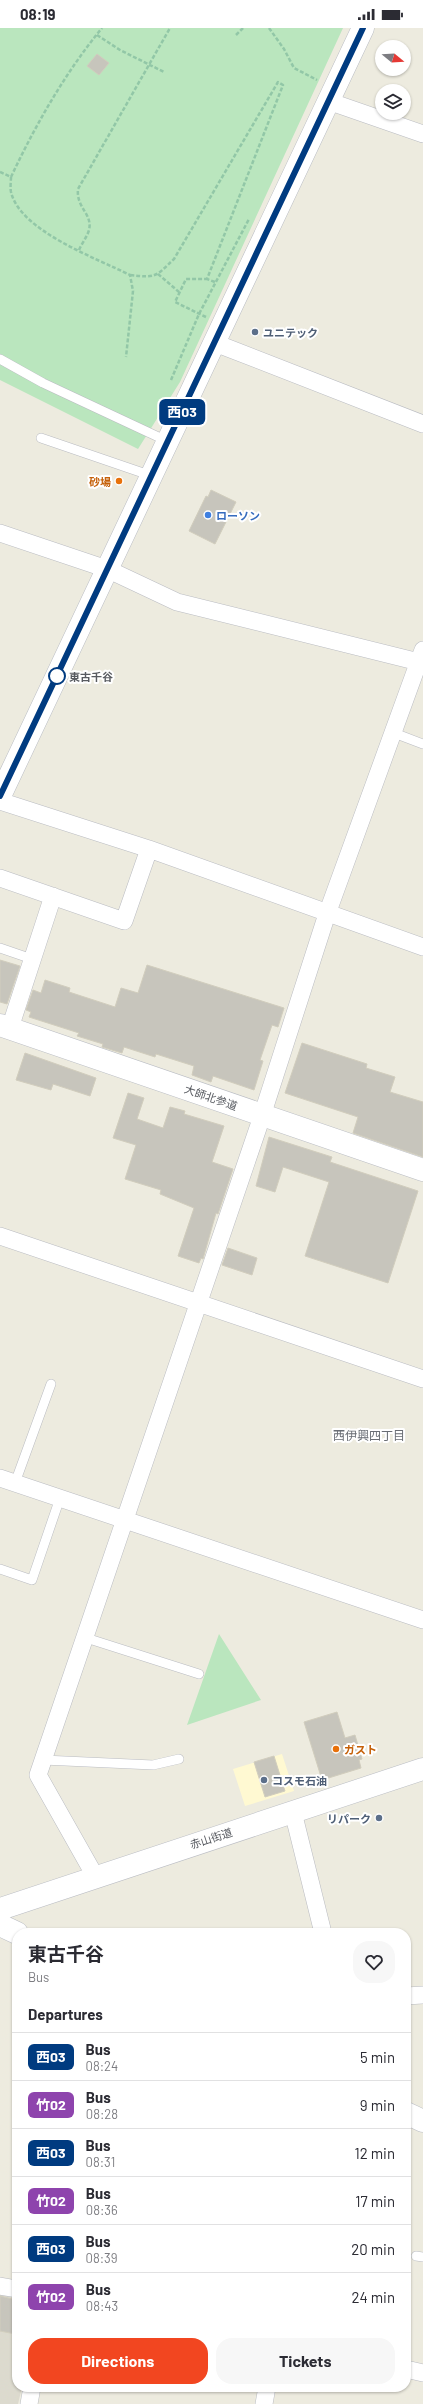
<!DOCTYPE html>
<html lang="en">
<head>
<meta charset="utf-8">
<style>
  body { margin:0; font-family:Barlow,"Noto Sans JP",sans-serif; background:#f7f7f7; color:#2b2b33; height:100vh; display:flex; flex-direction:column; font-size:15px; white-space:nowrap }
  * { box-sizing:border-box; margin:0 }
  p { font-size:13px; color:#7c7c81 }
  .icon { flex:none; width:22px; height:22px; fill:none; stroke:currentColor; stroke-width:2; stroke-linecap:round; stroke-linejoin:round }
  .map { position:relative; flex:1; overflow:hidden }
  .sheet { position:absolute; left:12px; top:1900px; width:399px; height:464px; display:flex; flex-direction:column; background:#fff; border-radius:16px; box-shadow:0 1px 3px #0004 }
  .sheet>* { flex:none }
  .badge { padding:0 8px; border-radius:6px; font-size:14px; line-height:26px }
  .needle { width:26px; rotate:108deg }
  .tools { position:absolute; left:375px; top:12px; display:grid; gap:8px }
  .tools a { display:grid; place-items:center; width:36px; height:36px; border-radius:50%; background:#fff; box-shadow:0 1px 3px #0004; font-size:20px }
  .map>.badge { position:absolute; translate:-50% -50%; box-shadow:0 0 0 2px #fff }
  h2 { padding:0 16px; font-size:15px; line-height:36px }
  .round { display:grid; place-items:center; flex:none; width:42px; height:42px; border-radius:16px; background:#f7f7f7 }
  .summary { display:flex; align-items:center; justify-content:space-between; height:68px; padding:0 16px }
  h1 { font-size:19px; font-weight:700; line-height:30px }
  .button { display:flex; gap:8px; margin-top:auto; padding:8px 16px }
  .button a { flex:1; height:46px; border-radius:16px; background:#f24620; color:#fff; font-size:16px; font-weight:700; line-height:46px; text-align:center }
  .button a+a { background:#f7f7f7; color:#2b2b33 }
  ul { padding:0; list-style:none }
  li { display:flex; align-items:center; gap:12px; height:48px; padding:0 16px; border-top:1px solid #e1e1e2 }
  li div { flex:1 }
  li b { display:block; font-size:15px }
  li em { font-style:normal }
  li .badge { min-width:44px; font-weight:700; text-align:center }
  .status { display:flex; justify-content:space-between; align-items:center; height:28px; padding:0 20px; background:#fff; direction:ltr }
  .status svg { height:11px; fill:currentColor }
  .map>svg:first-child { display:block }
  .commercial { fill:#fff9d2 }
  .education { fill:#dcdace }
  .green { fill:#bae6be }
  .building { fill:#c7c5bc; stroke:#d1cdbd }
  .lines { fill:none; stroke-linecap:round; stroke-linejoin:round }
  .lane-casing { stroke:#babcc2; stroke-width:10 }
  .street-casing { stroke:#babcc2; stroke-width:18 }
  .secondary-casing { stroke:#babdc4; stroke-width:23 }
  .path { stroke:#92c7a7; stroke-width:2.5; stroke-dasharray:4 2; stroke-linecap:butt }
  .lane { stroke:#fff; stroke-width:9 }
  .street { stroke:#fff; stroke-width:17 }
  .secondary { stroke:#fff; stroke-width:22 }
  .line-casing { stroke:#fff; stroke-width:9 }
  .line { stroke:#003b80; stroke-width:6 }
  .service-dot { fill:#5c6f8a; stroke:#fff; stroke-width:1.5 }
  .food-dot { fill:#e8710a; stroke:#fff; stroke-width:1.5 }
  .shop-dot { fill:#3f7fe0; stroke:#fff; stroke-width:1.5 }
  .stop-dot { fill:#fff; stroke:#003b80; stroke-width:2 }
  .labels { text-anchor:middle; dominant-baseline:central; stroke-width:4; stroke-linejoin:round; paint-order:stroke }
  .service-label { font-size:11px; font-weight:bold; fill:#4e5e75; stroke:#fff; text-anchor:start }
  .food-label { font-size:11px; font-weight:bold; fill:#c56008; stroke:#fff; text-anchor:end }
  .shop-label { font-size:11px; font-weight:bold; fill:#366cbe; stroke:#fff; text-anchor:start }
  .stop-label { font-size:11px; font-weight:bold; fill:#585b61; stroke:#fff; text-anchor:start }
  .street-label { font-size:11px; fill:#585b61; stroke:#fff }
  .neighbourhood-label { font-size:12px; fill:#696d74; stroke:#fff }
</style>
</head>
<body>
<div class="status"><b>08:19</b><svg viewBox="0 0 49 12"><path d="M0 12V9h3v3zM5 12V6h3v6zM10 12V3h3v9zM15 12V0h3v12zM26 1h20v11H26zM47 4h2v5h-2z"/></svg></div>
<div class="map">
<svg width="423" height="2376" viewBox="0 0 423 2376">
  <rect width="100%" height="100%" fill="#edebdf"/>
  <path class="commercial" d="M282,1726L294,1763L245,1778L233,1741Z"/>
  <path class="education" d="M0,2264L17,2267V2359H22L18,2376H0Z"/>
  <path class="green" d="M0,0H343L180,354L138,421L0,352Z
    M219,1606L261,1672L187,1697Z"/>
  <path class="building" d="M97,26L109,35L99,47L87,38Z
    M211,462L236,474L215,516L189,503L206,468L208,469Z
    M0,932L20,938L7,976L0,974Z
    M147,937L284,980L278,999L272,997L260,1032L263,1033L254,1062L213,1048L211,1054L192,1047L194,1038L156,1026L155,1029L124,1019L122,1025L102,1019L103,1016L77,1008L79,1005L29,989L31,984L26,982L33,962L41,965L45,952L70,960L69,964L115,979L121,960L138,965Z
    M302,1015L367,1036L366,1040L395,1049L390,1064L423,1074V1129L353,1105L358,1089L285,1065Z
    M25,1025L96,1050L90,1068L53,1056L51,1062L16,1052Z
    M128,1065L144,1070L137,1091L163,1100L170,1079L185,1083L184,1086L224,1098L212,1134L233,1141L218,1186L216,1185L203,1231L201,1230L199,1235L178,1228L194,1180L160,1166L161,1162L125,1151L136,1117L113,1110Z
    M269,1109L332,1129L330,1134L418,1163L388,1255L305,1228L329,1154L283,1139L275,1164L256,1158Z
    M228,1220L257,1230L252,1247L222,1237Z
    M337,1684L345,1710L355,1707L362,1731L359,1732L361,1740L322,1752L304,1694Z
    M274,1728L285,1763L265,1769L254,1734Z
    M0,2268L17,2272L15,2306L0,2303Z"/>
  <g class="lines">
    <defs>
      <path id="lane" d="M0,331L43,355L167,413
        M41,410L152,448
        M394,705L423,716
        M0,920L32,931
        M15,1455L51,1356
        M0,1541L32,1552L60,1470
        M83,1609L199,1646
        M43,1732L153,1737L179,1731
        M416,2228L423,2229"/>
      <path id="street" d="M328,73L423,106
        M215,315L423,396
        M0,505L107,541L177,574L423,635
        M0,773L149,821L423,919
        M0,850L124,893L149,821
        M10,1000L53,868
        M0,1208L423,1351
        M0,1450L423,1592
        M293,1784L323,1905
        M95,1848L38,1747L259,1097L327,886L423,622
        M406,1968L423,1967
        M0,2258L17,2261
        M406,2341L423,2345
        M29,2376L32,2359
        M264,2376L267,2359"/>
      <path id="secondary" d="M0,768L363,0
        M0,997L423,1142
        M0,1881L423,1741
        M0,1897L17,1905
        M406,2085L423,2093"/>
    </defs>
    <use href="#lane" class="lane-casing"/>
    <use href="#street" class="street-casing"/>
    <use href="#secondary" class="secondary-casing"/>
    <path class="path" d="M269,0L284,21L294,40L317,52
      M97,7L120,22L164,44
      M236,7L243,0
      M0,144L11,149C36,96 65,45 102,0
      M11,149C11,153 10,159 11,164C20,203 96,230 130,247L133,263L126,329
      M79,222C82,215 87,209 89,202C93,186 76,180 78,161L170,0
      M158,246L179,264
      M130,247C157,250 155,249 174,231L278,54L283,57L207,251L215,254
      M206,289L175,274L186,251H207
      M171,352L199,286L249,191"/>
    <use href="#lane" class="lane"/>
    <use href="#street" class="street"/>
    <use href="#secondary" class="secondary"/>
  </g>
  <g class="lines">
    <defs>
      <path id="line" d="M0,768L363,0"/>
    </defs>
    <use href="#line" class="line-casing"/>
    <use href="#line" class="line"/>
  </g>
  <g class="service-dot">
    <circle cx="255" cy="304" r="4"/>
    <circle cx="264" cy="1752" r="4"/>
    <circle cx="379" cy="1790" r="4"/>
  </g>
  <g class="food-dot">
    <circle cx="119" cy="453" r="4"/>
    <circle cx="336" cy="1721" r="4"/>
  </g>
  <circle class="shop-dot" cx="208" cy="487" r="4"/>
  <circle class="stop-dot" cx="57" cy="648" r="8"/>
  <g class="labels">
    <g class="service-label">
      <text x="263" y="304">ユニテック</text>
      <text x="272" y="1752">コスモ石油</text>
      <text x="371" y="1790" text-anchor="end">リパーク</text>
    </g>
    <g class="food-label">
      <text x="111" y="453">砂場</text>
      <text x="344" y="1721" text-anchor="start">ガスト</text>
    </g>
    <g class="shop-label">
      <text x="216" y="487">ローソン</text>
    </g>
    <g class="stop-label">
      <text x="69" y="648">東古千谷</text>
    </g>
    <g class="street-label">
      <text transform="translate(211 1069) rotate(19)">大師北参道</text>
      <text transform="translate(211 1810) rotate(-18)">赤山街道</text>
    </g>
    <g class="neighbourhood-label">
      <text x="369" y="1407">西伊興四丁目</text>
    </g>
  </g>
</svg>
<div class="tools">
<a><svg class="needle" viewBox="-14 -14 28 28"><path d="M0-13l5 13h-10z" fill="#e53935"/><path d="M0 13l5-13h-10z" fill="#7c7c81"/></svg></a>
<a><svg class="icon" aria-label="layers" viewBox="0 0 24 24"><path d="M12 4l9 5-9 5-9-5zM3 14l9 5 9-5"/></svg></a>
</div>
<b class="badge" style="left:182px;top:384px;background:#003b80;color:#fff">西03</b>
<section class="sheet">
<div class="summary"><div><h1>東古千谷</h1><p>Bus</p></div><a class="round"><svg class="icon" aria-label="heart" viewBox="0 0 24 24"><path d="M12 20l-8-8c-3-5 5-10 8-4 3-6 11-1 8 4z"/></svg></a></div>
<h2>Departures</h2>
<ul>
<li><span class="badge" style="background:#003b80;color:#fff">西03</span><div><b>Bus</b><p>08:24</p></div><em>5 min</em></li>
<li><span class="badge" style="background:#8e44ad;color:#fff">竹02</span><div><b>Bus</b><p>08:28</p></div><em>9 min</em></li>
<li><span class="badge" style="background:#003b80;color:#fff">西03</span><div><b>Bus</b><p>08:31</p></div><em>12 min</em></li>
<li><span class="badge" style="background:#8e44ad;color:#fff">竹02</span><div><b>Bus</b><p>08:36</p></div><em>17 min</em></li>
<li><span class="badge" style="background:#003b80;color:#fff">西03</span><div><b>Bus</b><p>08:39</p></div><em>20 min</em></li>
<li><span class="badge" style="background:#8e44ad;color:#fff">竹02</span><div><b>Bus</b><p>08:43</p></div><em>24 min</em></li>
</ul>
<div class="button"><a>Directions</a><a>Tickets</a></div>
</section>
</div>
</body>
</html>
